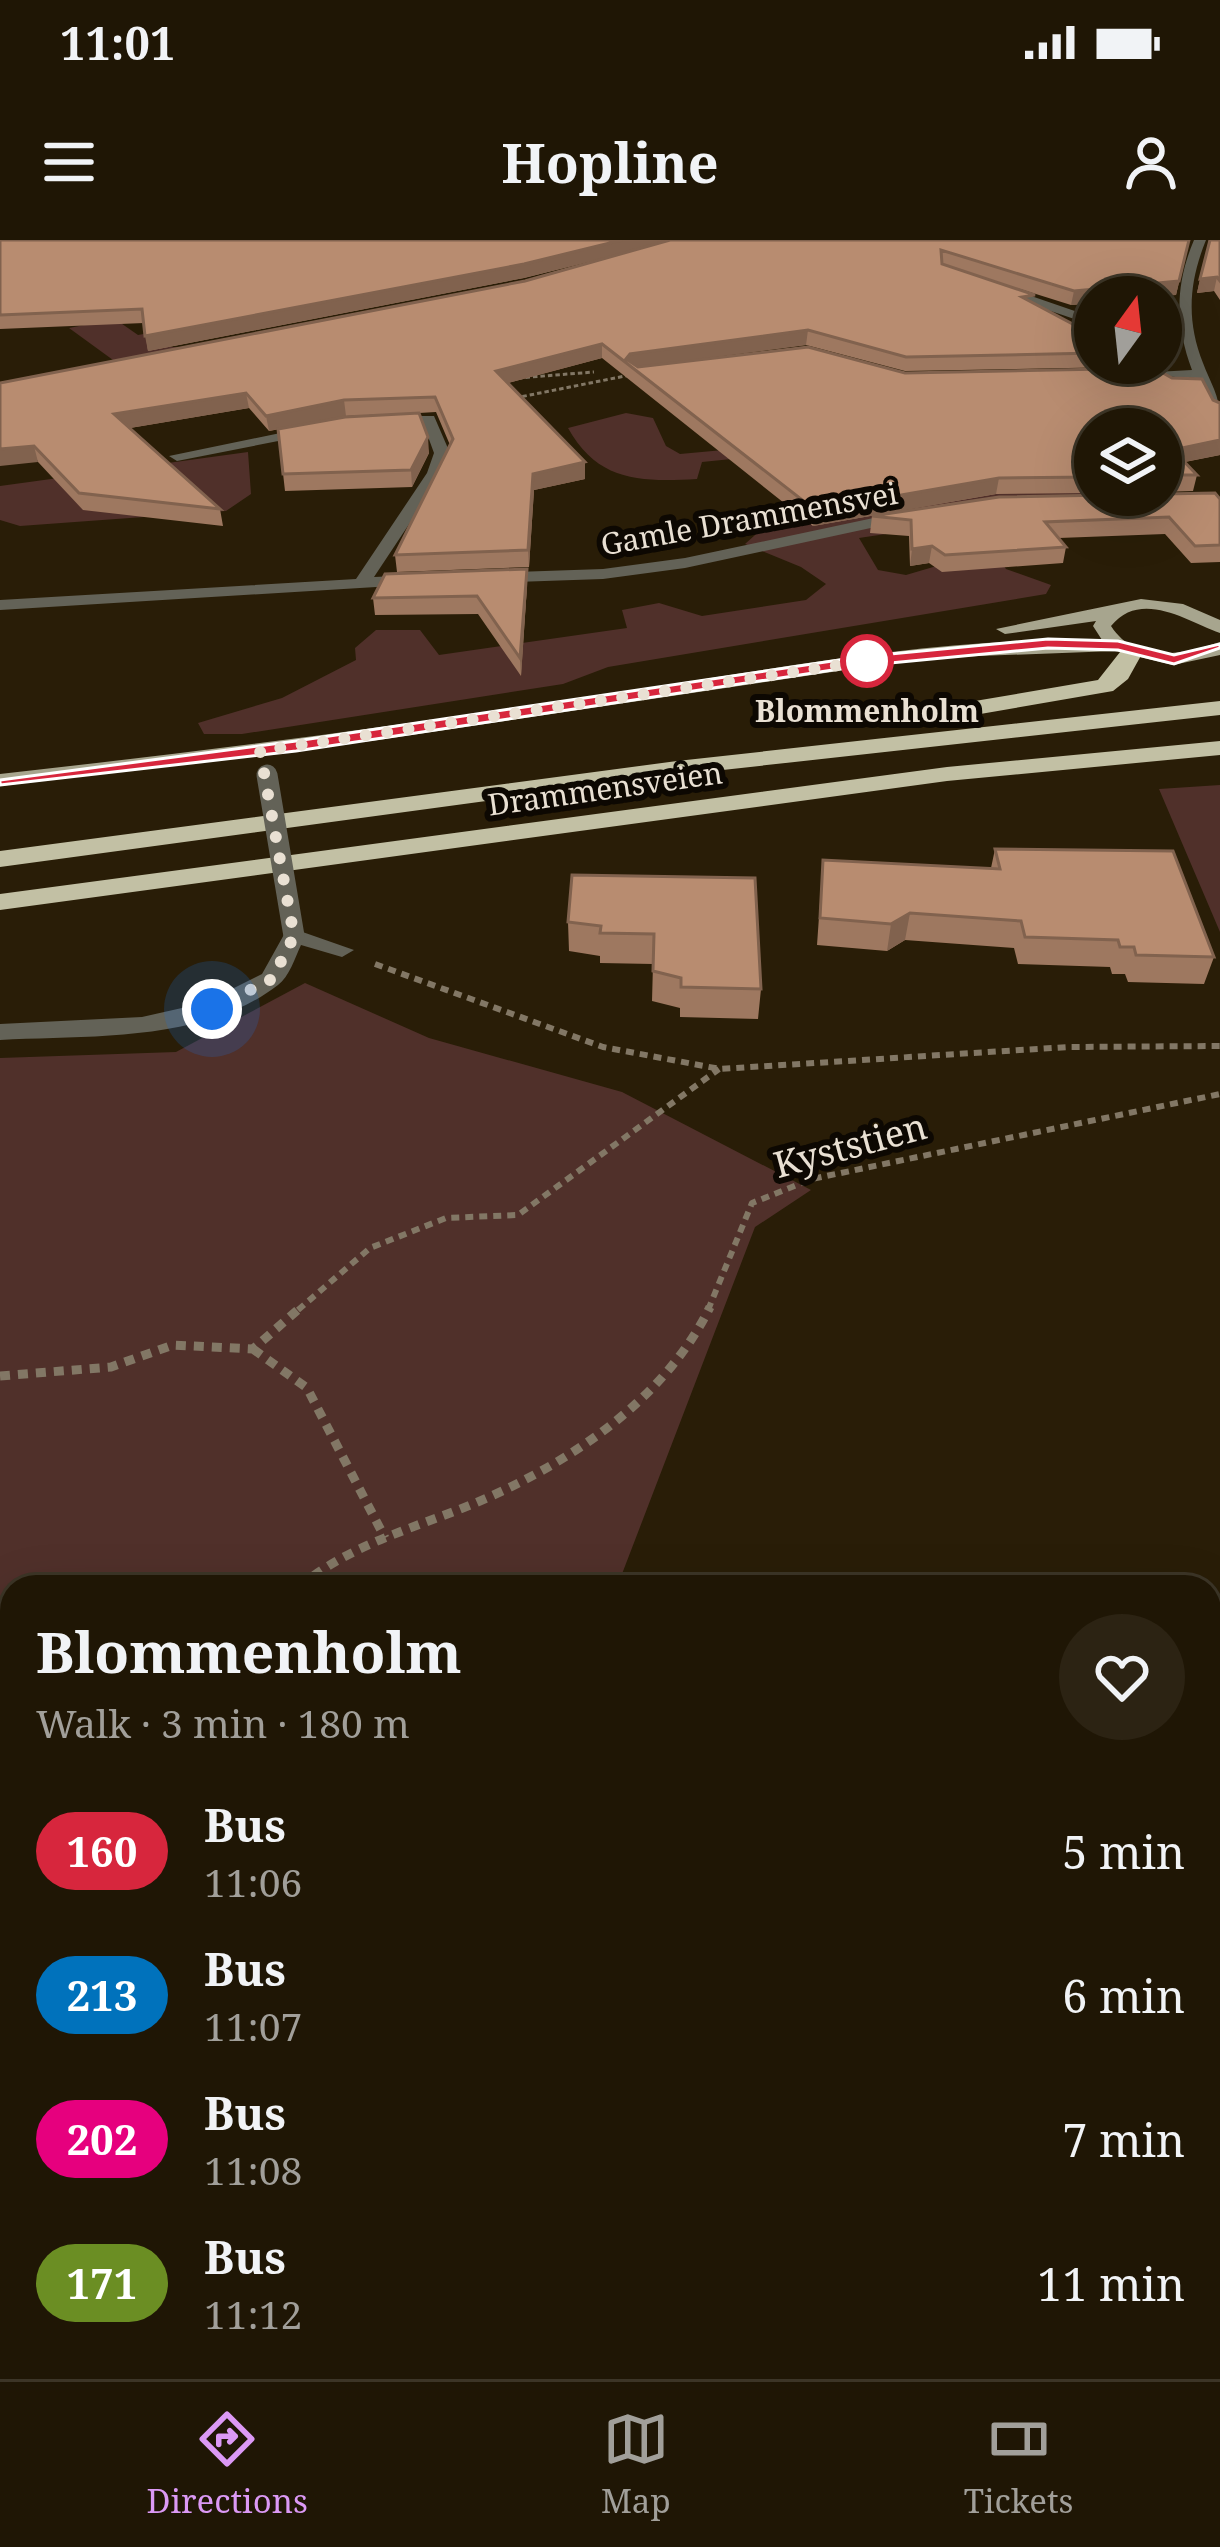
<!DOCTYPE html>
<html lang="en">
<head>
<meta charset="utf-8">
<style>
  body { margin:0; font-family:"Noto Serif",serif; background:#2c2313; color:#f1f3f6; height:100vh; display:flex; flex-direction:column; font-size:45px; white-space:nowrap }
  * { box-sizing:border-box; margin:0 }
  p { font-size:39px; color:#a19f9a }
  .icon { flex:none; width:66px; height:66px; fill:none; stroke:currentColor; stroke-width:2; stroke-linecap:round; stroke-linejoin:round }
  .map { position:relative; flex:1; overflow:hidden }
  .panel { position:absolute; left:0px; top:1335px; width:1221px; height:804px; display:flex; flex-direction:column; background:#1f1605; border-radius:36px 36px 0 0; box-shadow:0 12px 48px #0002,0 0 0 3px #3c3527 }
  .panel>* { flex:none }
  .badge { padding:0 24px; border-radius:39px; font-size:42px; line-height:78px }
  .needle { width:78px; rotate:15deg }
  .tools { position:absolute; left:1074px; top:36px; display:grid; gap:24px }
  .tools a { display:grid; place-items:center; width:108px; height:108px; border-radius:50%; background:#1f1605; box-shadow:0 12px 48px #0002,0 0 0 3px #3c3527; font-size:60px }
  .you { position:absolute; width:60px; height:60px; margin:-30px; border:9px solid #fff; border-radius:50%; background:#1a73e8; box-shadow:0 0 0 18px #1a73e833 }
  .map>.badge { position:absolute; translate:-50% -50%; box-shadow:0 0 0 6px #fff }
  .round { display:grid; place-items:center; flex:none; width:126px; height:126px; border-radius:63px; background:#2c2313 }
  .headline { display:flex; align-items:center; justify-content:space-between; height:204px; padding:0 36px }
  h1 { font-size:57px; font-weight:700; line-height:90px }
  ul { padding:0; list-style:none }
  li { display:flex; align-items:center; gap:36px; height:144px; padding:0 36px }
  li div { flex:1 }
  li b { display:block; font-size:45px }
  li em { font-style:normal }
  li .badge { min-width:132px; font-weight:700; text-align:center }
  .status { display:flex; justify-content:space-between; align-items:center; height:84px; padding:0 60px; background:#1f1605; direction:ltr }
  .status svg { height:33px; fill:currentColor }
  header { display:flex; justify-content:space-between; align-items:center; height:156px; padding:0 36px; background:#1f1605; font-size:54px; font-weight:700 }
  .menu { display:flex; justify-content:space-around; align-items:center; height:168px; border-top:3px solid #3c3527; background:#1f1605; font-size:33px; color:#a19f9a }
  .menu a { display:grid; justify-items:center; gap:6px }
  .menu .current { color:#db99f5 }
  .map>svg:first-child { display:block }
  .green { fill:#50302a }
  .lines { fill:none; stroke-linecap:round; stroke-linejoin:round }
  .path-far3 { stroke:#827765; stroke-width:3; stroke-dasharray:4.5 3; stroke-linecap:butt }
  .path-far2 { stroke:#827765; stroke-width:6; stroke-dasharray:8 6; stroke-linecap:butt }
  .path-far1 { stroke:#827765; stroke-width:9; stroke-dasharray:10 8; stroke-linecap:butt }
  .path { stroke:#827765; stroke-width:10; stroke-dasharray:14 9; stroke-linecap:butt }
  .minor { fill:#636257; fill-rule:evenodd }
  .major { fill:#a7a58e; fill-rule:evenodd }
  .highway { fill:#c2c0a4; fill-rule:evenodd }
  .minor-bridge { stroke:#636257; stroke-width:21 }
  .wall { fill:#9e7860 }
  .shaded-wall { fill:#81624e }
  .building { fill:#b88c70; stroke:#81624e; stroke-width:3 }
  .line { fill:#d7263d; stroke:#fff; stroke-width:3 }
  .walk { stroke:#e9e0d3; stroke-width:12; stroke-dasharray:0 21.6 }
  .stop-dot { fill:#fff; stroke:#d7263d; stroke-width:6 }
  .labels { text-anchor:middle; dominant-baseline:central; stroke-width:12; stroke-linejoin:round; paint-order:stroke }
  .far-street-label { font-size:30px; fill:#e9e0d3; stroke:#0d0802 }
  .far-stop-label { font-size:30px; font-weight:bold; fill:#e9e0d3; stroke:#0d0802 }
  .street-label { font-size:36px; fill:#e9e0d3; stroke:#0d0802 }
</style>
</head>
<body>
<div class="status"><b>11:01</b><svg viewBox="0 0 49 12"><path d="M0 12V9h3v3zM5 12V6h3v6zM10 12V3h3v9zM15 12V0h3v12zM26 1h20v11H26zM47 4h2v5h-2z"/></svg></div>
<header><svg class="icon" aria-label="menu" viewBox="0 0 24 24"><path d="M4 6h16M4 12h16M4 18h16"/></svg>Hopline<svg class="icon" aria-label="person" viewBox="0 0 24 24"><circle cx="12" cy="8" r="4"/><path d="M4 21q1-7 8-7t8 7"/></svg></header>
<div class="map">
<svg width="1220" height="2139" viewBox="0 0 1220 2139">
  <rect width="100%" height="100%" fill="#291d07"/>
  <path class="green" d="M115,79L138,95L171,89L155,99L165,107H196L113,120L69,88Z
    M626,173L653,178L666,206L680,214L768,206L1095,243V255L1220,257V275L926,288L859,298L878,330L906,335L974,315L982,294L1006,329L1051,345L1046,354L608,427L563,444L242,494H204L198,483L282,458L356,420L355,408L376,390H420L439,415L627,388L622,370L659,363L702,376L806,360L826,344L801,327L745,304L811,245L771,215L702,222L697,239C641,242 598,242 568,188Z
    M248,212L251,254L226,271L20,286L0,280V246Z
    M1220,545V692L1159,549Z
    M305,743L429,798L622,852L811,950L755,987L617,1347H12V2127H320L316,2139H0V818L176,812Z"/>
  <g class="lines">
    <path class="path-far3" d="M518,138L594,132
      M515,158L630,135"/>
    <path class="path-far2" d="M375,724L603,807L720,829L1068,807L1220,806
      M298,1070L370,1008L446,978L518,975L719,829
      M708,1070L752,963L812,939L1220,854"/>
    <path class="path-far1" d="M253,1109L307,1148L385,1298
      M0,1136L111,1127L173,1105L253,1109L301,1067
      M299,1347C351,1304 412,1289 473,1264C568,1224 663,1162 710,1067
      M0,1477L12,1474"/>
    <path class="path" d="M78,2139L86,2127"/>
    <path class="minor" d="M1194,0H1206C1189,42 1186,80 1203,123C1210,142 1220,156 1220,177L1213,173L1195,138L1119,134L1192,130C1175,84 1175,45 1194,0Z
      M999,45L1095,78V86L995,52Z
      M379,176H434L450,213L443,233L374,337L419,335L428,340L425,344L0,370V360L356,339L427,233L434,213L423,183H384Z
      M319,185L324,192L177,221L169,216Z
      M911,270L919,275L917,278L685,328L603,339L485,343L476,338L485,333L603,329L685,318Z
      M294,689L354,710L342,717L301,705C295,718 289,737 278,745C203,803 89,795 0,800V784L142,777L204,763L262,734L286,691Z
      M1220,1363V1418L1209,1422V1367Z
      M1209,2001L1220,2005V2068L1209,2064Z"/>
    <path class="major" d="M1141,359L1183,364L1220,380V393C1187,381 1141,349 1111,386C1136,425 1184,414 1220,402V415L1173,425L1115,411L925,418L378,500L0,546V534C199,512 398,486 596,456C764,431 931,397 1102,400L1093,386L1096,381L1005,394L996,389Z"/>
    <path class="highway" d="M1132,405L1143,412L1128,439L1113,451L963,477L951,470L963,463L1098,440L1124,407Z
      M1220,461V475L677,535L0,627V611L677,521Z
      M1220,501V515L947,541L0,670V654L947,527Z"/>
    <path class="minor-bridge" d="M267,535L294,696"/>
  </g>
  <path class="wall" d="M0,0H1189L1176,55L1095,57V63L1071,65L972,34L1034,63L1095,96V123H1122L1121,127L905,131L806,105L682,121L905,133L1213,160L1220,163V215L1185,222L1197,235L1193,251L1161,252V189H1095V253L996,254L813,286L602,118L508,143L585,239L534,250L529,327L397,332L395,315L450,205L436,172L419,173L429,213L412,247L285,251L278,189L413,173L346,176L269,191L249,168L130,188L220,269L223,286L83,270L38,222L0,143L525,41L632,11L524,38L148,111L144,83L0,89Z
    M1209,0H1220V60L1214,51L1197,53Z
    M1220,259V322L1191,323L1165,294L1059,298L1066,307L1063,323L942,332L929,323L910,326L909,296L870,293L872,276Z
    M527,329V346L521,436L478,374L375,375L373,358Z
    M995,609L1214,717L1204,744L1128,742L1125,734H1112L1110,727L1018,724L1014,708L905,700L887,711L817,705L823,620L991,628Z
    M572,635L761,749L758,779L680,777V768L652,761L653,724L600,723V716L569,711L568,682Z"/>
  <path class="shaded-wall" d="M622,0H675L524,38L148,111L145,96Z
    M1189,0L1176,55L1155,57H1095V63L1071,65L1074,51Z
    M1217,37L1214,51L1197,53L1200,39Z
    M808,90L806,105L633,128L626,119L630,114Z
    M602,104V118L497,146L496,131Z
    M246,153L249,168L118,190L114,174Z
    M344,160L346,176L269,191L266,176Z
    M428,197L429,213L412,247L411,230Z
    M1220,200V215L1169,225L1173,210Z
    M34,206L38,222L0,226V209Z
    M585,222V239L534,250L529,327L528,310L533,234Z
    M999,238L996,254L813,286L815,270Z
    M932,306L929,323L910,326L912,309Z
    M527,329V346L521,436L520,418Z
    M910,673L905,700L887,711L891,684Z"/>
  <path class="building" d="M0,0H622L524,24L145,96L142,69L0,75Z
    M670,0H1189L1179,41L1074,51L941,10L942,24L1035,55L1022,57L1095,96V113L906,117L808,90L630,114L626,119L638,127L808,107L905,133L1154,128L1172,138L1202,139L1213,160L1220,163V200L1173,210L1197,235H1161V189H1095V237L999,238L815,270L602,104L496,131L585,222L533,234L528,310L395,315L453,199L435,157L344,160L266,176L246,153L114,174L220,269L79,253L34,206L0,209V143L525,41Z
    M1210,0H1220V41L1217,37L1200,39Z
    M419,173L428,197L411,230L283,234L278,189L345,177Z
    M1215,253L1220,259V305L1195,306L1169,277L1045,282L1066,307L945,315L932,306L912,309L911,280L872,276L999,257Z
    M527,329L520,418L477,356L373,358L385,334Z
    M995,609L1173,611L1214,717L1136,715L1134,707H1120L1118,700L1025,697L1021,681L910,673L891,684L820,678L823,620L1000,629Z
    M572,635L755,638L761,749L681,747V738L653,731L654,694L600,693L601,686L568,682Z
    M487,2127H565L566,2139H488Z"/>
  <path class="line" d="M1048,399L1118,401L1174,415L1220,404V408L1174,424L1118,410L1048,408L859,426L296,511L0,545V540L296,501L859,417Z"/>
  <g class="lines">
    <path class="walk" d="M212,769L272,739L294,696L260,511L867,421"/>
  </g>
  <circle class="stop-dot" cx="867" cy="421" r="24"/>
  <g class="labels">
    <g class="far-street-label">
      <text transform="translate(749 278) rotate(-10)">Gamle Drammensvei</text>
      <text transform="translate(605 548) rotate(-8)">Drammensveien</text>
    </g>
    <g class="far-stop-label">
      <text x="867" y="470">Blommenholm</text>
    </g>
    <g class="street-label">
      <text transform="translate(850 905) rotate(-15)">Kyststien</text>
    </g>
  </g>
</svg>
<div class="tools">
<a><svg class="needle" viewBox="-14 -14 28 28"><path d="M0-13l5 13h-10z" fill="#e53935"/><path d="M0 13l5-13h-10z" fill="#a19f9a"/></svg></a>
<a><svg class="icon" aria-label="layers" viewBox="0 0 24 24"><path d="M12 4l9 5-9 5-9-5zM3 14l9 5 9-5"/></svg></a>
</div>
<div class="you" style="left:212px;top:769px"></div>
<section class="panel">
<div class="headline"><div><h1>Blommenholm</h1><p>Walk · 3 min · 180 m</p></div><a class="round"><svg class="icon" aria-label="heart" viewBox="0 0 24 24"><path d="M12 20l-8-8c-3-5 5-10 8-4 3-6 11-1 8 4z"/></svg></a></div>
<ul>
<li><span class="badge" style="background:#d7263d;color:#fff">160</span><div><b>Bus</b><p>11:06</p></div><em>5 min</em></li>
<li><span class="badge" style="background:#0072bc;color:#fff">213</span><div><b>Bus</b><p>11:07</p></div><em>6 min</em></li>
<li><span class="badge" style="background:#e6007e;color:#fff">202</span><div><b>Bus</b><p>11:08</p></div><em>7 min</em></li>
<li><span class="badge" style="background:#6b8e23;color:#fff">171</span><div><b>Bus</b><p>11:12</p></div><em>11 min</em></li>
</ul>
</section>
</div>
<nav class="menu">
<a class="current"><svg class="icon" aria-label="directions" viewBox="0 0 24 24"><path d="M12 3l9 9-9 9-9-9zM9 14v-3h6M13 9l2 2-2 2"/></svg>Directions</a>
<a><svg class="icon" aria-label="map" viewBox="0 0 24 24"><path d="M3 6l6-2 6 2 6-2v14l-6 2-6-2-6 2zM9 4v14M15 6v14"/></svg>Map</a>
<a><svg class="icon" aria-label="tickets" viewBox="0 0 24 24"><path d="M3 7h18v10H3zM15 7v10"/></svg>Tickets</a>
</nav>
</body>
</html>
